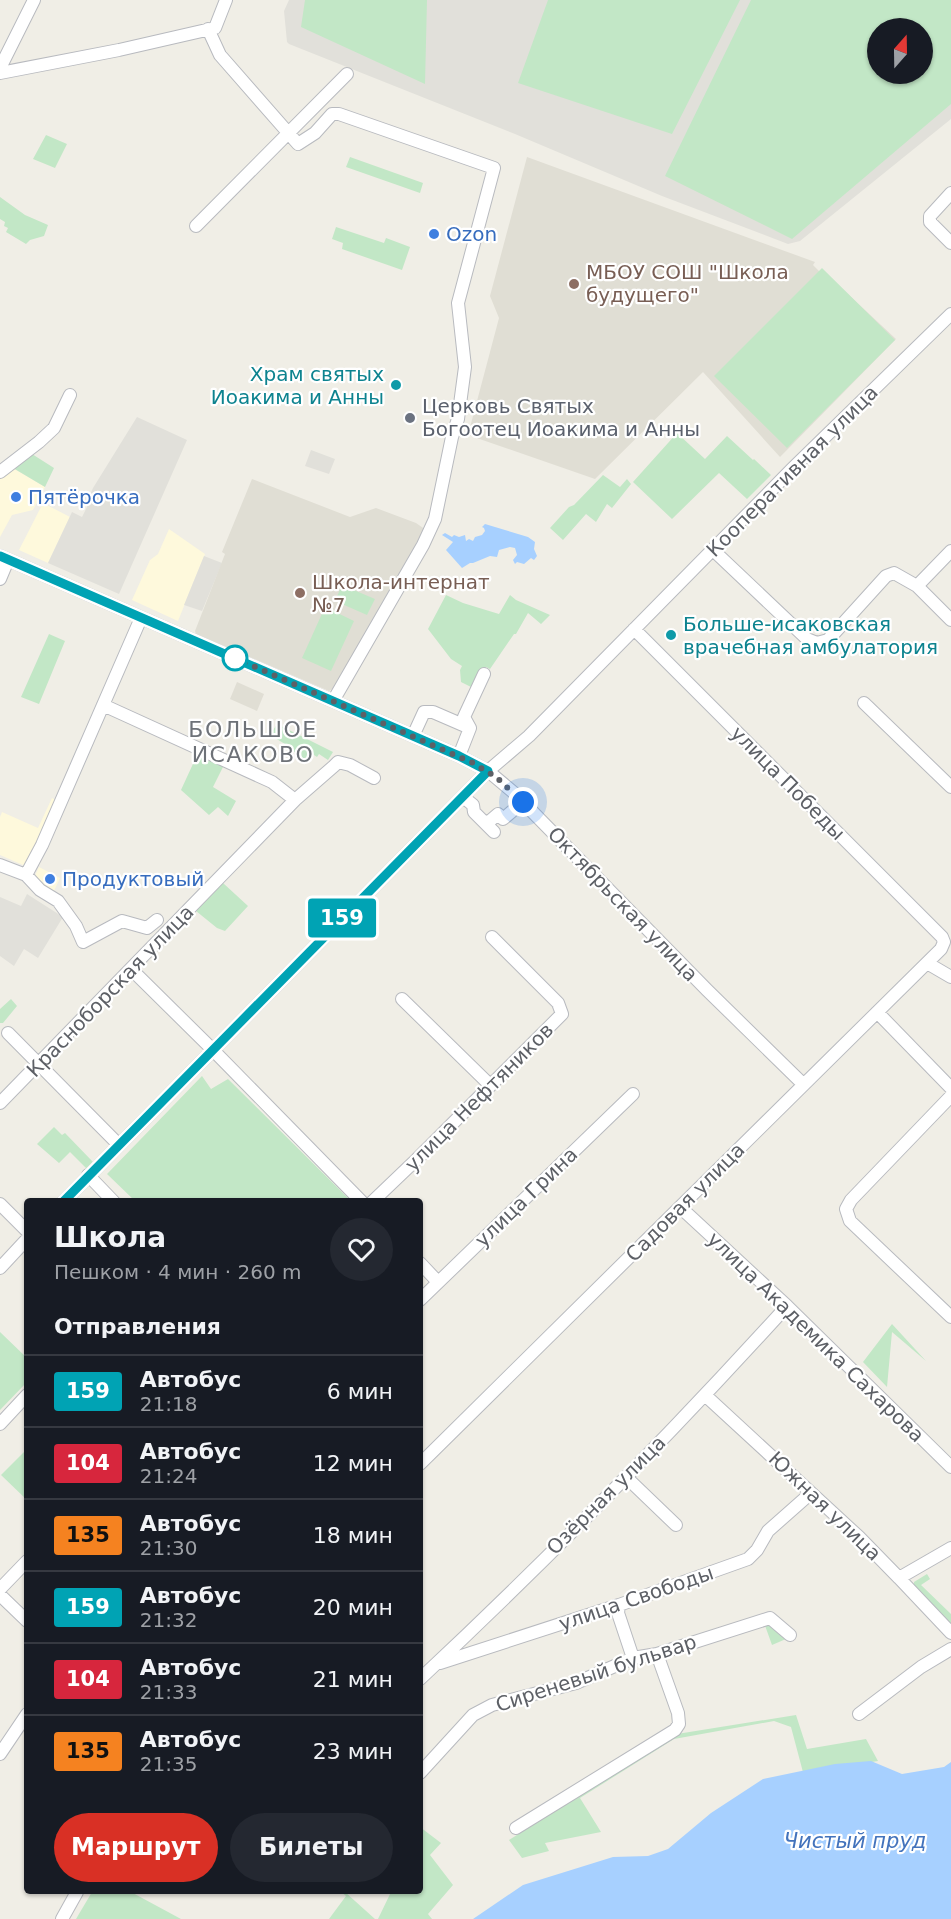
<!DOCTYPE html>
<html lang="ru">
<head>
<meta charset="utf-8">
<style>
  body { margin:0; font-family:"DejaVu Sans",sans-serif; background:#242831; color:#f1f3f6; height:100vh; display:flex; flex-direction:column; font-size:22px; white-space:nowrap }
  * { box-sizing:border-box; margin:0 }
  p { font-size:20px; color:#9ea1a6 }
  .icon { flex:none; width:33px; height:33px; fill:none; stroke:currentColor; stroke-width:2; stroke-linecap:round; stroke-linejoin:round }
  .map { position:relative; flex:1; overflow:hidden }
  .sheet { position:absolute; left:24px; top:1198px; width:399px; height:696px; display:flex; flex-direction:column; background:#171b24; border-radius:6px; box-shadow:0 2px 4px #0004 }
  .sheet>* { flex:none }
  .badge { padding:0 12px; border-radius:4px; font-size:21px; line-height:39px }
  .needle { width:39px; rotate:20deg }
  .fabs { position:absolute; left:867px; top:18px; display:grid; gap:12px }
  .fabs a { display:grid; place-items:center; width:66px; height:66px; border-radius:50%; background:#171b24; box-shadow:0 2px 4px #0004; font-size:30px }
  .you { position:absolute; width:30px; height:30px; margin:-15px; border:4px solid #fff; border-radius:50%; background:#1a73e8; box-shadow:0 0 0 9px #1a73e833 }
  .map>.badge { position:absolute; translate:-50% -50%; box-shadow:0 0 0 3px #fff }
  h2 { padding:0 30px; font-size:22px; line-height:54px }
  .round { display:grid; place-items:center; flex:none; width:63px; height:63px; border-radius:32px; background:#242831 }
  .overview { display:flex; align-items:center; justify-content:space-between; height:102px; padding:0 30px }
  h1 { font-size:28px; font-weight:800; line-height:45px }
  .button { display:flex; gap:12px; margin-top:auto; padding:12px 30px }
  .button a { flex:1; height:69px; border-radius:36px; background:#d93025; color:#fff; font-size:24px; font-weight:800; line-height:69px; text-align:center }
  .button a+a { background:#242831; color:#f1f3f6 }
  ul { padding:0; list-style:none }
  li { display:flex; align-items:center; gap:18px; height:72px; padding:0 30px; border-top:2px solid #363941 }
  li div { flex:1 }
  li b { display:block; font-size:22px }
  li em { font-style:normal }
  li .badge { min-width:66px; font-weight:700; text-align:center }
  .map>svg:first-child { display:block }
  .commercial { fill:#fef9dc }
  .industrial { fill:#e1e0da; fill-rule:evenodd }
  .education { fill:#e0ded4 }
  .green { fill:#c2e7c6; fill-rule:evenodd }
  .water { fill:#a7d0ff }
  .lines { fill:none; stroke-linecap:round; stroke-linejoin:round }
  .minor-casing { stroke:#b8babf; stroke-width:14 }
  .minor { stroke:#fff; stroke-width:12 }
  .line-casing { stroke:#fff; stroke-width:14 }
  .line { stroke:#00a3b4; stroke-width:9 }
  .walk { stroke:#5d6066; stroke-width:6; stroke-dasharray:0 10.8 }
  .shop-dot { fill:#3f7fe0; stroke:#fff; stroke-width:2 }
  .education-dot { fill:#8d6e63; stroke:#fff; stroke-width:2 }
  .culture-dot { fill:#0f9aa8; stroke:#fff; stroke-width:2 }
  .worship-dot { fill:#6b7280; stroke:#fff; stroke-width:2 }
  .stop-dot { fill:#fff; stroke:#00a3b4; stroke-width:3 }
  .labels { text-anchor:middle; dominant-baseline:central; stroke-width:4.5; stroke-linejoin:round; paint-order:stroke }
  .shop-label { font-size:20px; fill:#366cbe; stroke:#fff; text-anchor:start }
  .education-label { font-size:20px; fill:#785e54; stroke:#fff; text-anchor:start }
  .culture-label { font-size:20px; fill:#0d838f; stroke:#fff; text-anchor:end }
  .worship-label { font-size:20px; fill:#5b616d; stroke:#fff; text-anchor:start }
  .street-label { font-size:20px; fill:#5d6066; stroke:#fff }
  .water-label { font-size:21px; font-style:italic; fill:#4373bc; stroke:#fff }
  .quarter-label { font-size:22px; letter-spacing:1.5px; fill:#6e7278; stroke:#fff }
</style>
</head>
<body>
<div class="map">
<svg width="951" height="1919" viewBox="0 0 951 1919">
  <rect width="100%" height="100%" fill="#f0eee6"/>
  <path class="commercial" d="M13,468L45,487L33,510L12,515L0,537V478Z
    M43,503L70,517L48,563L19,550Z
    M169,529L205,554L178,621L132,600L150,560L158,554Z
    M52,798L60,802L30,868L0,855V817L2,812L38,828Z
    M39,867L60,878L54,891L44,886L43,882L34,878Z"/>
  <path class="industrial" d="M289,0H951V119L800,241L788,244L662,196L515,134L289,44L287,42L284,11ZM878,28H922V74H878Z
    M137,417L187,440L119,594L48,563L72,512L82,517L90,501L88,499L93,488Z
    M311,450L335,459L329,474L305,466Z
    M204,556L222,563L202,611L184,605Z
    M27,894L63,917L38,958L24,949L14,966L0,956V897L21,906Z"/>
  <path class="education" d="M527,157L815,262L813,265L819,271L836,283L896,339L780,457L703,372L595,479L468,435L499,318L490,296Z
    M252,479L350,517L376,508L416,523L426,530L335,687L329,691L196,634L195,631L225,554L222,552Z
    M237,682L264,694L257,711L230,699Z"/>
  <path class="green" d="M305,0H427L425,84L301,27Z
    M548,0H740L672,134L518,83Z
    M751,0H951V104L792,239L665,176ZM922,28V74H878V28Z
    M46,135L67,144L55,168L33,159Z
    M350,157L423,183L420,193L346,167Z
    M0,197L25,215L48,225L44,236L30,240L26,244L6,232L8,228L4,226L5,222L0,219Z
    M336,227L384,243L386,238L410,247L402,270L342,249L343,243L332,239Z
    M822,268L895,340L787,448L714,376Z
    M677,433L705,459L727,436L753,460L754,459L771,475L747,499L719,473L672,519L633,482Z
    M32,454L54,468L45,487L13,468Z
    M603,475L620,487L627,479L631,484L612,508L607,504L596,522L586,514L563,540L550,528L569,507L574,505Z
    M342,585L375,599L367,615L335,601Z
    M446,595L463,603L499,614L510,595L516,600L550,615L541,624L528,613L516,634H514L490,669L486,667L475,689L461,682L460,670L462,666L451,659L428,629Z
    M325,607L354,621L331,671L302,658Z
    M49,634L65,641L39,704L21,697Z
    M277,724L333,752L328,760L319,754L317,757L311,753L306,760L289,748L290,747L270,735Z
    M198,753L224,765L213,787L236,801L228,816L218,807L209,815L181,790Z
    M223,883L248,906L225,931L217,928L196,911Z
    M11,999L17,1006L3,1023H0V1009Z
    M202,1076L211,1089L228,1079L351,1201H135L107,1174Z
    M54,1127L62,1135L65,1133L93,1162L87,1169L70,1152L59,1163L37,1144Z
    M892,1324L926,1361L892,1332L887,1387L863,1362Z
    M0,1332L27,1358V1382L0,1410Z
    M26,1450L27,1451V1500L1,1475Z
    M927,1574L930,1579L921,1585L951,1614V1625L914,1586V1582Z
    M778,1616L786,1639L772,1645L763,1620Z
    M796,1715L807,1749L866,1739L878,1761L834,1768L804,1776L791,1727L774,1721L674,1739L580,1798L601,1832L545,1843L549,1851L522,1858L509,1840L677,1734Z
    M420,1827L441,1843L430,1855L453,1885L428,1914L432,1919H378L391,1892H420Z
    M92,1892H131L181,1919H76Z
    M341,1892H345L375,1919H329L346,1896Z"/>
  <path class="water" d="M485,524L528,537L535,542L534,549L537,556L534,560L531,558L524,564L517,562L515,564L513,560L517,555L515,548L510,547L499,550L497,557L490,556L473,563H470L462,568L446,550L453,542L442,535L445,533L452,537L454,535L459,537L465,535L466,541L469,539L473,541L475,537L482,535L485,531L484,528L482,527Z
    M871,1761L902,1774L944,1767L951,1762V1919H473L523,1885L613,1857L648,1856L668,1849L711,1813L763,1779L835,1764Z"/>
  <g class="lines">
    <defs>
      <path id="minor" d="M208,29L220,55L298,144L315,133L332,114H339L494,168L458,303L465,367L458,419L452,437L435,519L423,545L333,701
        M0,68L34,0
        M0,73L119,50L215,28L226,0
        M951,193L930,216V222L951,243
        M196,226L347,74
        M0,472L39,442L54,428L70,395
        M713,550L807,639L817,643L828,640L886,576L894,573L917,586L951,620
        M0,556L459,756L488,771L513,792L707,990L803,1084
        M0,579L8,560
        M917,586L951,551
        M864,703L951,787
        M103,705L272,782L295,800
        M470,728L464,717L484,674
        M413,736L424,712H433L470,728L459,756
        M463,797L473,805L474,812L494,832
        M485,823L491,820L498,814L503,819L523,802
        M0,865L26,875L40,890L58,901L76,926L83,942L122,921L147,928L157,920
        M26,875L42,845L141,618
        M927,963L951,977
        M131,969L212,1049L362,1202
        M402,999L490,1085
        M877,1012L951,1088
        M8,1033L118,1144
        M951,1096L851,1200L846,1209L850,1221L951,1317
        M0,1103L295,800L334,766L338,762L350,765L374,778
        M88,1175L114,1202
        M63,1202L488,771L529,736L792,469L951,314
        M372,1202L417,1159L562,1014L558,1003L492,937
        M0,1204L27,1231
        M680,1207L787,1306L951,1467
        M420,1263L438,1282
        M0,1268L27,1239
        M420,1300L633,1094
        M706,1396L859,1537L899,1578L951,1548
        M0,1424L27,1395
        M420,1464L941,949L944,942L942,937L634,629
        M626,1477L676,1525
        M899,1578L951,1633
        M0,1589L27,1561
        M0,1595L27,1621
        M619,1605L618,1613L633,1658
        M440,1663L619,1605L748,1559L757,1550L768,1531L811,1493
        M420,1679C547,1560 670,1435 787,1306
        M859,1714L921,1667L951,1649
        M0,1754L27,1714
        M420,1773L473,1715L492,1705L576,1683L633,1658L657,1654L770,1618L790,1635
        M516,1828L675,1730L679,1724L678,1713L657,1654
        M62,1919L77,1892"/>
    </defs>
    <use href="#minor" class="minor-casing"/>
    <use href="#minor" class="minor"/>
  </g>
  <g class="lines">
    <defs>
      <path id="line" d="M0,556L459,756L488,771L63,1202"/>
    </defs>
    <use href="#line" class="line-casing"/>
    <use href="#line" class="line"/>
    <path class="walk" d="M235,658L473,763L496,777L523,802"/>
  </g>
  <g class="shop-dot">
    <circle cx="434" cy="234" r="6"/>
    <circle cx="16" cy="497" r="6"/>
    <circle cx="50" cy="879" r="6"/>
  </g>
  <g class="education-dot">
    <circle cx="574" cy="284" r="6"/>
    <circle cx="300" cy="593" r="6"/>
  </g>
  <g class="culture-dot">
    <circle cx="396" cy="385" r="6"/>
    <circle cx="671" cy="635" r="6"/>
  </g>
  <circle class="worship-dot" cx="410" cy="418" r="6"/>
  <circle class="stop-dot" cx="235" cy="658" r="12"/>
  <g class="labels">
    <g class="shop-label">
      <text x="446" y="234">Ozon</text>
      <text x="28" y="497">Пятёрочка</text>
      <text x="62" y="879">Продуктовый</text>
    </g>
    <g class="education-label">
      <text x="586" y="272">МБОУ СОШ "Школа<tspan x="586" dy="23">будущего"</tspan></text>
      <text x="312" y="582">Школа-интернат<tspan x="312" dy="23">№7</tspan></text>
    </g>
    <g class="culture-label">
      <text x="384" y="374">Храм святых<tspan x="384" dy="23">Иоакима и Анны</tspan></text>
      <text x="683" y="624" text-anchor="start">Больше-исаковская<tspan x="683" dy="23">врачебная амбулатория</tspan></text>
    </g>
    <g class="worship-label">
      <text x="422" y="406">Церковь Святых<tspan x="422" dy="23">Богоотец Иоакима и Анны</tspan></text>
    </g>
    <g class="street-label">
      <text transform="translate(792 471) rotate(-45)">Кооперативная улица</text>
      <text transform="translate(788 783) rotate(45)">улица Победы</text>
      <text transform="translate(623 904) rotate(46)">Октябрьская улица</text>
      <text transform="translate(110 991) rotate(-46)">Красноборская улица</text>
      <text transform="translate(479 1097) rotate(-45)">улица Нефтяников</text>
      <text transform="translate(526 1197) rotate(-44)">улица Грина</text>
      <text transform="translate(685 1202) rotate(-45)">Садовая улица</text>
      <text transform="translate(816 1337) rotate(44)">улица Академика Сахарова</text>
      <text transform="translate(606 1495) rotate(-45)">Озёрная улица</text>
      <text transform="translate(825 1506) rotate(44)">Южная улица</text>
      <text transform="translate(636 1598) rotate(-19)">улица Свободы</text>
      <text transform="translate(596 1673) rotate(-18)">Сиреневый бульвар</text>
    </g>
    <g class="water-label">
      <text x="855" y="1841">Чистый пруд</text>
    </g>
    <g class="quarter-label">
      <text x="253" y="729">БОЛЬШОЕ<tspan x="253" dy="25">ИСАКОВО</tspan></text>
    </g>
  </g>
</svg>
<div class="fabs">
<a><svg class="needle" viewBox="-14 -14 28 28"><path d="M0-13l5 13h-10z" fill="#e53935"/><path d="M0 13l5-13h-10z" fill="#9ea1a6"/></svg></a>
</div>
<div class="you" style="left:523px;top:802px"></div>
<b class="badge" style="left:342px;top:918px;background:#00a3b4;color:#fff">159</b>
<section class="sheet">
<div class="overview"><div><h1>Школа</h1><p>Пешком · 4 мин · 260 m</p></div><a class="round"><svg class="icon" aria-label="heart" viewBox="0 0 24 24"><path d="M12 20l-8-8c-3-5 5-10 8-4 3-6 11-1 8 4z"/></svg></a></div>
<h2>Отправления</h2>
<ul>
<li><span class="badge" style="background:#00a3b4;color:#fff">159</span><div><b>Автобус</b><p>21:18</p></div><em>6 мин</em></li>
<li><span class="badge" style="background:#d7263d;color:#fff">104</span><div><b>Автобус</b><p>21:24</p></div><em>12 мин</em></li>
<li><span class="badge" style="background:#f58220;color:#111">135</span><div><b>Автобус</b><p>21:30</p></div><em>18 мин</em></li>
<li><span class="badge" style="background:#00a3b4;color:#fff">159</span><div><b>Автобус</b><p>21:32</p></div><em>20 мин</em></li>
<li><span class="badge" style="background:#d7263d;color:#fff">104</span><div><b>Автобус</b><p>21:33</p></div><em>21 мин</em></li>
<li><span class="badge" style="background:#f58220;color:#111">135</span><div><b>Автобус</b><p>21:35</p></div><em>23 мин</em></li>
</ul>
<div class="button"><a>Маршрут</a><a>Билеты</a></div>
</section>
</div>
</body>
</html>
